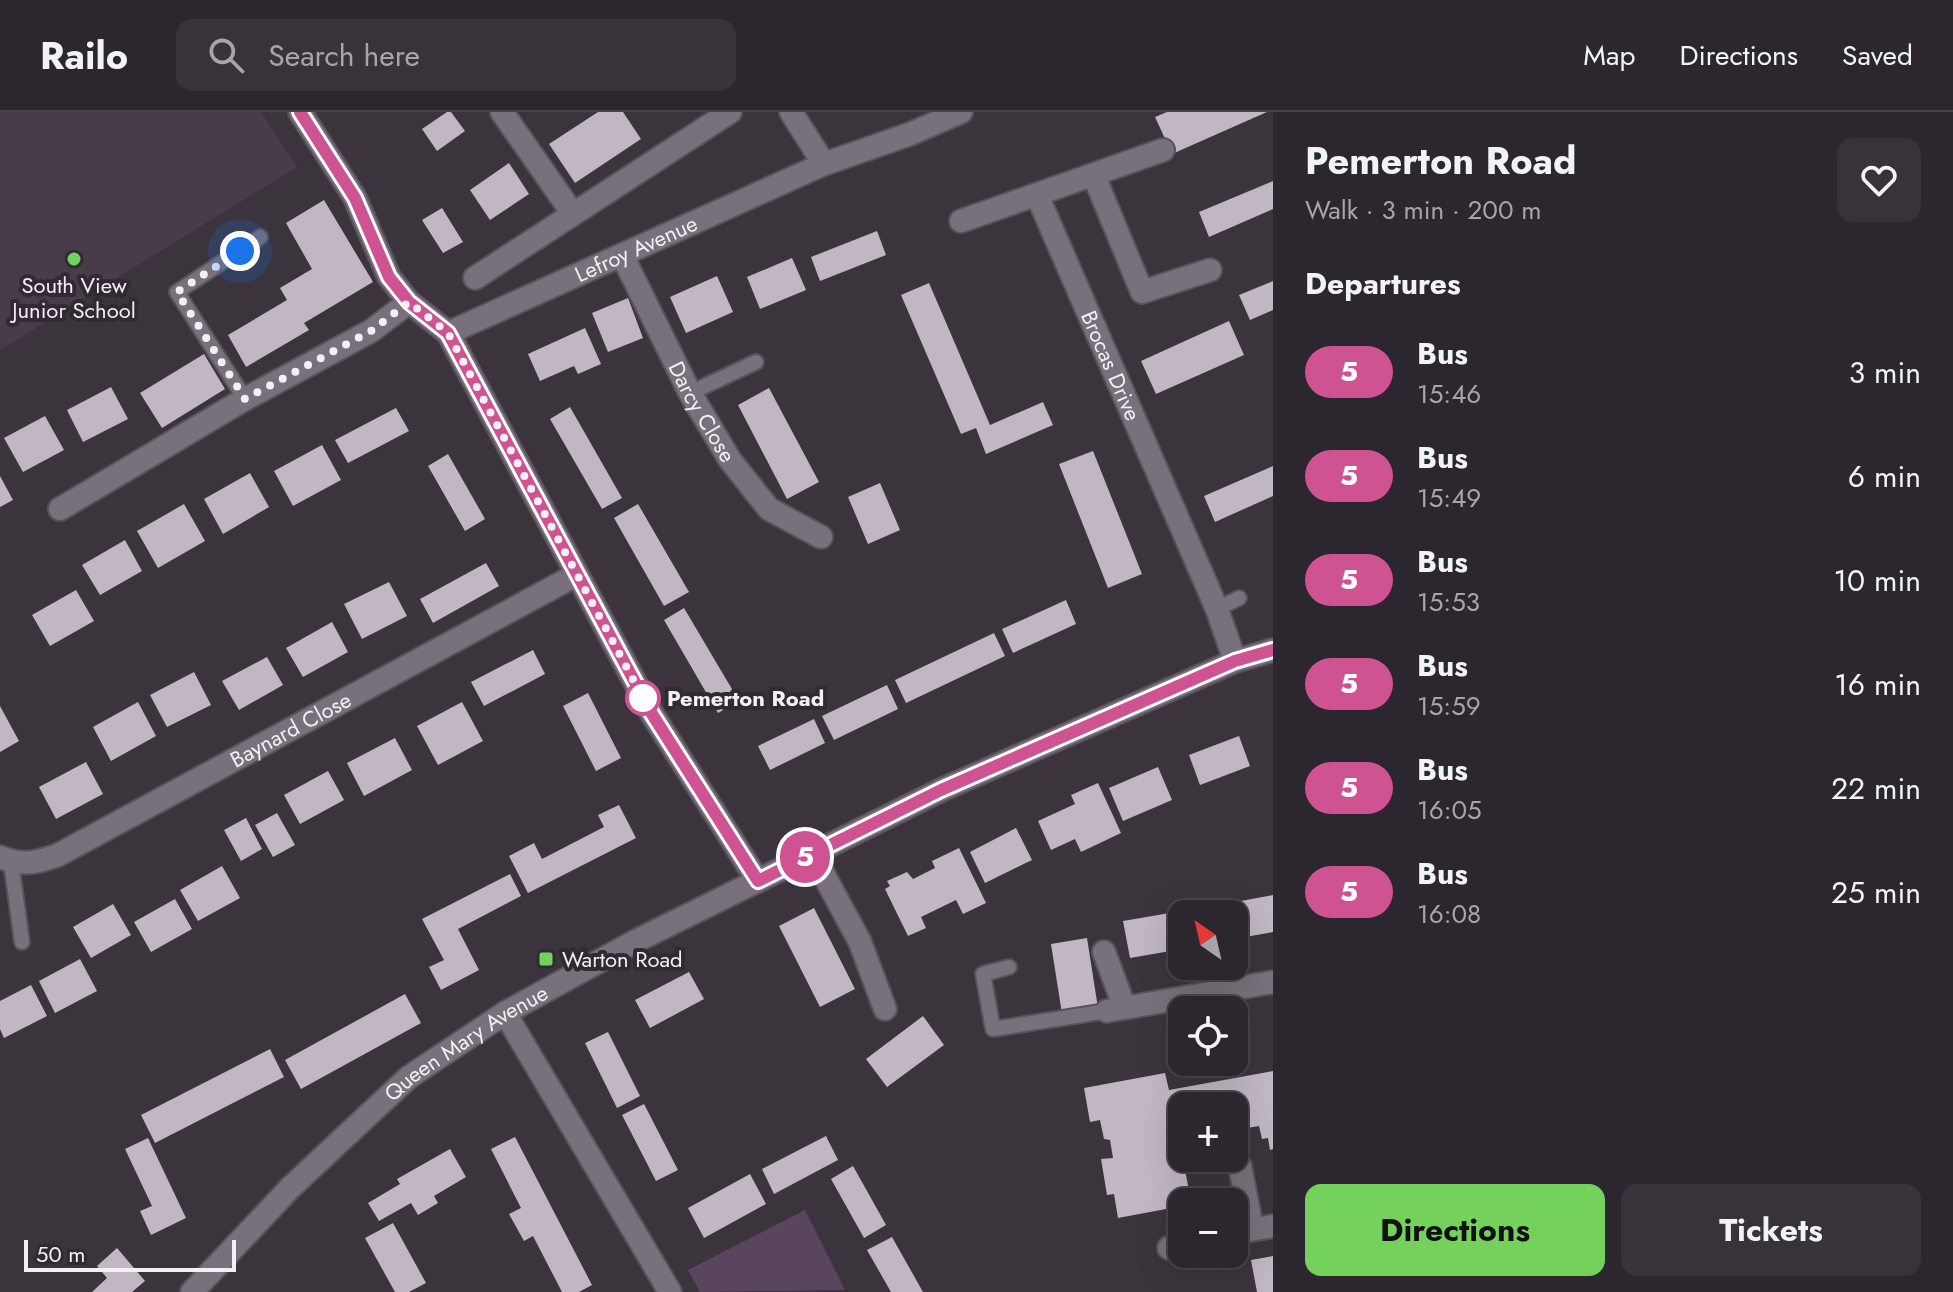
<!DOCTYPE html>
<html lang="en">
<head>
<meta charset="utf-8">
<style>
  body { margin:0; font-family:Jost,sans-serif; background:#38333a; color:#f1f3f6; height:100vh; display:flex; flex-direction:column; font-size:30px; white-space:nowrap }
  * { box-sizing:border-box; margin:0 }
  p { font-size:26px; color:#a6a5aa }
  .icon { flex:none; width:44px; height:44px; fill:none; stroke:currentColor; stroke-width:2; stroke-linecap:round; stroke-linejoin:round }
  .map { position:relative; flex:1; overflow:hidden }
  .sheet { display:flex; flex-direction:column; background:#2c272e; width:680px }
  .sheet>* { flex:none }
  .badge { padding:0 16px; border-radius:26px; font-size:28px; line-height:52px }
  .needle { width:52px; rotate:326deg }
  .buttons { position:absolute; left:1168px; top:788px; display:grid; gap:16px }
  .buttons a { display:grid; place-items:center; width:80px; height:80px; border-radius:16px; background:#2c272e; box-shadow:0 8px 32px #0002,0 0 0 2px #48444a; font-size:40px }
  .scale { position:absolute; left:24px; bottom:20px; width:212px; box-sizing:border-box; padding-left:8px; border:4px solid #f4eff5; border-top:0; font-size:22px; line-height:28px; white-space:nowrap; color:#f4eff5; -webkit-text-stroke:6px #312a33; paint-order:stroke }
  .you { position:absolute; width:40px; height:40px; margin:-20px; border:6px solid #fff; border-radius:50%; background:#1a73e8; box-shadow:0 0 0 12px #1a73e833 }
  .map>.badge { position:absolute; translate:-50% -50%; box-shadow:0 0 0 4px #fff }
  h2 { padding:0 32px; font-size:30px; line-height:72px }
  .round { display:grid; place-items:center; flex:none; width:84px; height:84px; border-radius:16px; background:#38333a }
  .overview { display:flex; align-items:center; justify-content:space-between; height:136px; padding:0 32px }
  h1 { font-size:38px; font-weight:700; line-height:60px }
  .button { display:flex; gap:16px; margin-top:auto; padding:16px 32px }
  .button a { flex:1; height:92px; border-radius:16px; background:#74d25c; color:#111; font-size:32px; font-weight:700; line-height:92px; text-align:center }
  .button a+a { background:#38333a; color:#f1f3f6 }
  ul { padding:0; list-style:none }
  li { display:flex; align-items:center; gap:24px; height:104px; padding:0 32px }
  li div { flex:1 }
  li b { display:block; font-size:30px }
  li em { font-style:normal }
  li .badge { min-width:88px; font-weight:700; text-align:center }
  header { display:flex; align-items:center; gap:48px; box-sizing:border-box; height:112px; padding:0 40px; background:#2c272e; border-bottom:2px solid #48444a }
  header strong { font-size:38px }
  nav { display:flex; gap:44px; margin-inline-start:auto; font-size:28px }
  .search { width:560px; height:72px; background:#38333a; display:flex; align-items:center; gap:20px; box-sizing:border-box; padding:0 28px; border-radius:16px; color:#a6a5aa; font-size:30px }
  main { display:flex; flex:1; min-height:0 }
  .map>svg:first-child { display:block }
  .built { fill:#483c4b }
  .green { fill:#5a455f }
  .building { fill:#c1b7c3 }
  .lines { fill:none; stroke-linecap:round; stroke-linejoin:round }
  .service-casing { stroke:#59525a; stroke-width:18 }
  .minor-casing { stroke:#59525a; stroke-width:26 }
  .service { stroke:#78707a; stroke-width:14 }
  .minor { stroke:#78707a; stroke-width:22 }
  .line-casing { stroke:#fff; stroke-width:18 }
  .line { stroke:#cf5392; stroke-width:12 }
  .walk { stroke:#f4eff5; stroke-width:8; stroke-dasharray:0 14.4 }
  .poi-dot { fill:#74d25c; stroke:#312a33; stroke-width:3 }
  .stop-dot { fill:#fff; stroke:#cf5392; stroke-width:4 }
  .labels { text-anchor:middle; dominant-baseline:central; stroke-width:8; stroke-linejoin:round; paint-order:stroke }
  .street-label { font-size:22px; fill:#f4eff5; stroke:#312a33 }
  .poi-label { font-size:22px; fill:#f4eff5; stroke:#312a33 }
  .stop-label { font-size:22px; font-weight:bold; fill:#f4eff5; stroke:#312a33; text-anchor:start }
</style>
</head>
<body>
<header>
<strong>Railo</strong>
<div class="search"><svg class="icon" aria-label="search" viewBox="0 0 24 24"><circle cx="10" cy="10" r="6"/><path d="M15 15l6 6"/></svg>Search here</div>
<nav><a>Map</a><a>Directions</a><a>Saved</a></nav>
</header>
<main>
<div class="map">
<svg width="1273" height="1180" viewBox="0 0 1273 1180">
  <rect width="100%" height="100%" fill="#3b343d"/>
  <path class="built" d="M0,0H261L297,55L0,238Z"/>
  <path class="green" d="M805,1098L845,1178L700,1180L688,1158Z"/>
  <path class="building" d="M447,0H451L465,19L437,39L422,17Z
    M598,0H623L641,27L575,71L549,32Z
    M1167,0H1267L1172,42L1155,5Z
    M509,51L529,82L490,108L470,78Z
    M1273,69V97L1209,125L1199,100Z
    M324,88L373,170L304,211L309,218L246,255L228,223L287,188L280,176L312,157L286,111Z
    M442,96L463,130L443,141L422,108Z
    M877,119L886,143L820,169L811,145Z
    M792,146L806,178L760,197L747,165Z
    M717,164L733,200L686,221L670,185Z
    M1273,169V198L1250,208L1239,183Z
    M929,171L990,313L1043,290L1053,313L986,342L976,316L961,322L901,183Z
    M628,186L643,226L608,240L592,201Z
    M1229,209L1244,243L1156,282L1141,249Z
    M585,216L601,252L578,262L574,254L540,269L528,242Z
    M204,242L225,277L162,316L140,281Z
    M111,275L128,307L83,330L67,298Z
    M769,276L819,370L787,387L738,293Z
    M570,295L622,386L602,397L550,307Z
    M396,296L409,319L348,351L335,328Z
    M45,304L64,338L23,360L4,326Z
    M322,333L341,368L293,394L274,359Z
    M1093,339L1142,462L1108,476L1059,352Z
    M448,342L485,407L465,419L428,354Z
    M1273,354V384L1215,410L1204,384Z
    M250,361L269,395L223,422L204,387Z
    M0,364L13,388L0,395Z
    M880,371L900,418L868,432L848,385Z
    M184,392L205,429L158,456L137,419Z
    M638,392L689,480L664,494L614,406Z
    M125,428L142,459L100,483L82,453Z
    M486,451L499,474L433,511L420,487Z
    M389,470L407,504L362,527L344,492Z
    M76,478L94,509L50,534L32,503Z
    M1066,488L1076,512L1013,541L1002,517Z
    M684,496L739,589L718,601L664,508Z
    M332,510L348,540L303,565L286,536Z
    M994,521L1005,544L906,591L895,568Z
    M533,538L545,562L484,594L471,570Z
    M267,545L283,573L239,598L222,569Z
    M194,560L211,593L167,615L150,583Z
    M887,573L898,597L834,628L822,604Z
    M588,581L621,646L596,659L563,594Z
    M138,590L156,624L111,649L93,615Z
    M462,590L483,629L438,653L417,614Z
    M0,594L19,629L0,640Z
    M814,607L825,631L770,658L758,634Z
    M1239,624L1250,654L1200,673L1189,643Z
    M395,626L412,658L364,684L347,651Z
    M86,650L103,682L56,707L39,675Z
    M1158,655L1172,688L1123,709L1109,676Z
    M328,659L344,688L300,712L284,683Z
    M1098,671L1121,721L1081,740L1075,727L1051,738L1038,709L1075,692L1071,683Z
    M619,693L636,726L528,781L509,744L534,731L542,747L604,715L598,703Z
    M277,701L295,733L273,745L255,713Z
    M246,706L262,737L241,749L224,718Z
    M1016,716L1032,748L985,771L970,740Z
    M959,736L986,791L963,802L956,788L921,805L926,816L908,824L885,777L890,774L887,769L907,760L913,767L935,756L932,749Z
    M222,754L240,786L198,809L180,778Z
    M510,762L521,784L458,817L479,858L441,878L429,855L444,848L422,807Z
    M1273,783V820L1234,827V802H1209L1208,795Z
    M175,787L192,817L151,840L134,810Z
    M113,792L131,823L91,846L73,815Z
    M814,796L855,877L820,895L779,814Z
    M1193,797L1194,802H1182V837L1130,846L1123,809Z
    M1087,826L1098,896L1062,902L1051,832Z
    M80,847L97,879L55,901L39,869Z
    M689,860L704,887L650,916L635,888Z
    M31,873L47,904L4,926L0,917V889Z
    M405,882L421,911L301,977L285,948Z
    M923,904L944,933L887,975L866,947Z
    M608,920L640,984L617,996L585,931Z
    M270,937L284,965L155,1031L141,1003Z
    M1273,959V1037L1270,1038L1268,1026L1262,1027L1259,1014L1247,1016L1244,1000L1234,1002V994H1182V1007L1176,1008L1191,1090H1182V1094L1118,1106L1114,1082L1107,1083L1101,1047L1113,1046L1110,1028L1104,1027L1100,1008L1090,1010L1084,976L1165,961L1169,978Z
    M644,992L678,1058L656,1069L622,1003Z
    M826,1024L838,1048L774,1082L762,1057Z
    M515,1025L592,1173L579,1180H562L533,1124L524,1129L509,1102L521,1096L491,1037Z
    M148,1026L186,1106L151,1123L140,1099L152,1094L125,1037Z
    M450,1037L466,1065L434,1084L438,1091L418,1103L411,1091L379,1109L368,1091L400,1072L397,1067Z
    M853,1054L886,1113L864,1126L831,1067Z
    M750,1062L766,1092L704,1126L688,1096Z
    M393,1111L426,1171L409,1180H395L365,1126Z
    M892,1125L923,1180H891L867,1138Z
    M117,1136L145,1169L132,1180H92L107,1166L97,1154Z
    M1273,1144V1180H1257L1251,1148Z"/>
  <g class="lines">
    <defs>
      <path id="service" d="M690,281L756,250
        M245,287L177,180L260,125
        M1217,497L1239,486
        M11,750L22,830
        M1009,855L983,862L993,917L1107,899"/>
      <g id="minor">
        <path d="M300,0L355,86L389,165L409,190L448,221L652,602L758,769"/>
        <path d="M502,0L573,102"/>
        <path d="M791,0L824,52"/>
        <path d="M1094,64L1142,180L1210,158"/>
        <path id="s1" d="M1037,83L1217,497L1235,549"/>
        <path d="M961,109L1163,38"/>
        <path id="s2" d="M622,143L690,281L730,348L769,397L821,425"/>
        <path d="M475,166L730,0"/>
        <path id="s3" d="M448,221L824,52L910,22L961,0"/>
        <path d="M60,397L245,287L371,219L409,190"/>
        <path d="M812,741L860,830L885,897"/>
        <path id="s4" d="M0,745C22,754 37,751 58,743L576,463"/>
        <path d="M1104,840L1124,894"/>
        <path d="M1107,899L1273,870"/>
        <path d="M505,901L670,1180"/>
        <path d="M1240,1054L1252,1116"/>
        <path d="M1234,1121L1273,1114"/>
        <path d="M1169,1136L1182,1133"/>
        <path id="s5" d="M192,1180L290,1076L409,965L505,901L636,829L941,678L1235,549L1273,538"/>
      </g>
    </defs>
    <use href="#service" class="service-casing"/>
    <use href="#minor" class="minor-casing"/>
    <use href="#service" class="service"/>
    <use href="#minor" class="minor"/>
  </g>
  <g class="lines">
    <defs>
      <path id="line" d="M300,0L355,86L389,165L409,190L448,221L652,602L758,769L941,678L1235,549L1273,538"/>
    </defs>
    <use href="#line" class="line-casing"/>
    <use href="#line" class="line"/>
    <path class="walk" d="M240,139L177,180L245,287L371,219L409,190L448,221L643,586"/>
  </g>
  <g class="poi-dot">
    <circle cx="74" cy="147" r="8"/>
    <rect x="538" y="839" width="16" height="16" rx="4"/>
  </g>
  <circle class="stop-dot" cx="643" cy="586" r="16"/>
  <g class="labels">
    <g class="street-label">
      <text stroke="none"><textPath href="#s3" startOffset="206">Lefroy Avenue</textPath></text>
      <text stroke="none"><textPath href="#s1" startOffset="186">Brocas Drive</textPath></text>
      <text stroke="none"><textPath href="#s2" startOffset="176">Darcy Close</textPath></text>
      <text stroke="none"><textPath href="#s4" startOffset="324">Baynard Close</textPath></text>
      <text stroke="none"><textPath href="#s5" startOffset="372">Queen Mary Avenue</textPath></text>
    </g>
    <g class="poi-label">
      <text x="74" y="173">South View<tspan x="74" dy="25">Junior School</tspan></text>
      <text x="562" y="847" text-anchor="start">Warton Road</text>
    </g>
    <g class="stop-label">
      <text x="667" y="586">Pemerton Road</text>
    </g>
  </g>
</svg>
<div class="buttons">
<a><svg class="needle" viewBox="-14 -14 28 28"><path d="M0-13l5 13h-10z" fill="#e53935"/><path d="M0 13l5-13h-10z" fill="#a6a5aa"/></svg></a>
<a><svg class="icon" aria-label="locate" viewBox="0 0 24 24"><circle cx="12" cy="12" r="6"/><path d="M12 2v4M12 18v4M2 12h4M18 12h4"/></svg></a>
<a>+</a>
<a>−</a>
</div>
<div class="scale">50 m</div>
<div class="you" style="left:240px;top:139px"></div>
<b class="badge" style="left:805px;top:745px;background:#cf5392;color:#fff">5</b>
</div>
<section class="sheet">
<div class="overview"><div><h1>Pemerton Road</h1><p>Walk · 3 min · 200 m</p></div><a class="round"><svg class="icon" aria-label="heart" viewBox="0 0 24 24"><path d="M12 20l-8-8c-3-5 5-10 8-4 3-6 11-1 8 4z"/></svg></a></div>
<h2>Departures</h2>
<ul>
<li><span class="badge" style="background:#cf5392;color:#fff">5</span><div><b>Bus</b><p>15:46</p></div><em>3 min</em></li>
<li><span class="badge" style="background:#cf5392;color:#fff">5</span><div><b>Bus</b><p>15:49</p></div><em>6 min</em></li>
<li><span class="badge" style="background:#cf5392;color:#fff">5</span><div><b>Bus</b><p>15:53</p></div><em>10 min</em></li>
<li><span class="badge" style="background:#cf5392;color:#fff">5</span><div><b>Bus</b><p>15:59</p></div><em>16 min</em></li>
<li><span class="badge" style="background:#cf5392;color:#fff">5</span><div><b>Bus</b><p>16:05</p></div><em>22 min</em></li>
<li><span class="badge" style="background:#cf5392;color:#fff">5</span><div><b>Bus</b><p>16:08</p></div><em>25 min</em></li>
</ul>
<div class="button"><a>Directions</a><a>Tickets</a></div>
</section>
</main>
</body>
</html>
